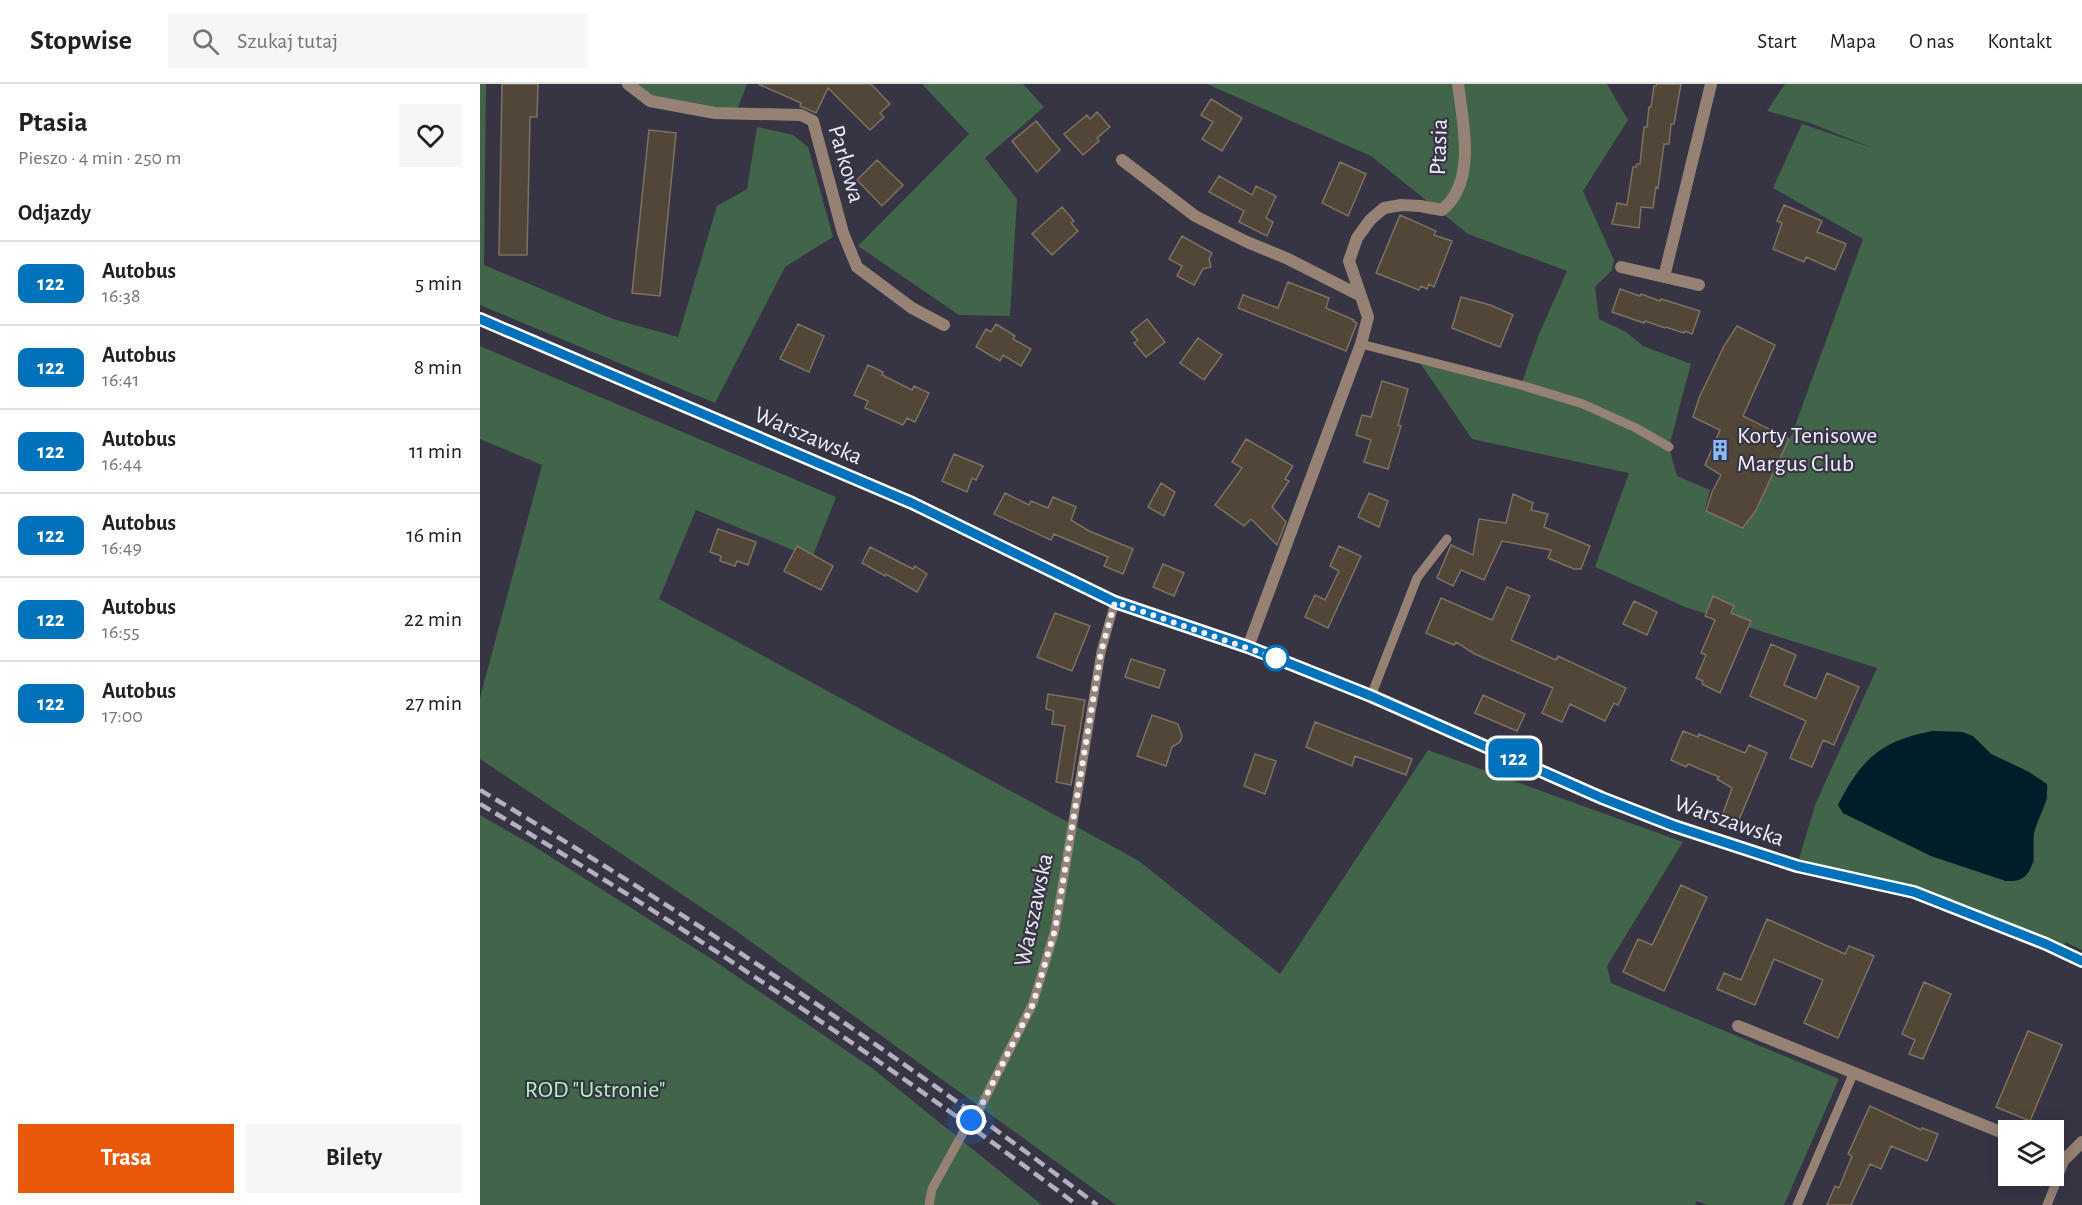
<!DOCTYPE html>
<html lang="pl">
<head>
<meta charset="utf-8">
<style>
  body { margin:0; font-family:"Alegreya Sans",sans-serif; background:#f6f6f6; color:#202124; height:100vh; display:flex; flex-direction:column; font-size:22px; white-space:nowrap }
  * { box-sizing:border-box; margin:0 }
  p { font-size:20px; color:#757577 }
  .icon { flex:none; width:33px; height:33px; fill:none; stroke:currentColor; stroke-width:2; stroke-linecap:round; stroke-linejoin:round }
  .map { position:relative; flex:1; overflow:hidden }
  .drawer { display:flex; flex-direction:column; background:#fff; width:480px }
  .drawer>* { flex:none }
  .badge { padding:0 12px; border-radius:9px; font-size:21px; line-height:39px }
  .buttons { position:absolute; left:1518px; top:1036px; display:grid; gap:12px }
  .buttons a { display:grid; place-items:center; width:66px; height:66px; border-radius:0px; background:#fff; box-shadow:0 3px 15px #0003; font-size:30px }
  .you { position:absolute; width:30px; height:30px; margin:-15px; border:4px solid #fff; border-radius:50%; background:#1a73e8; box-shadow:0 0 0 9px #1a73e833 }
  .map>.badge { position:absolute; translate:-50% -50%; box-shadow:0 0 0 3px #fff }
  h2 { padding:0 18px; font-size:22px; line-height:54px }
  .round { display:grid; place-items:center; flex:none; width:63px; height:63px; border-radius:0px; background:#f6f6f6 }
  .summary { display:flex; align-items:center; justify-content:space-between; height:102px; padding:0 18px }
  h1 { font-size:28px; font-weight:700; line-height:45px }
  .primary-button { display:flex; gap:12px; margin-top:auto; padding:12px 18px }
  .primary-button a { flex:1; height:69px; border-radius:0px; background:#ea580c; color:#fff; font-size:24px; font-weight:700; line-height:69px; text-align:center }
  .primary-button a+a { background:#f6f6f6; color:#202124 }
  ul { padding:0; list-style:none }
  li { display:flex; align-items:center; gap:18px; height:84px; padding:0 18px; border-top:2px solid #e0e0e0 }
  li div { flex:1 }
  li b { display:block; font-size:22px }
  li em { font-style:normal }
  li .badge { min-width:66px; font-weight:700; text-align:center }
  header { display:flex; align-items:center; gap:36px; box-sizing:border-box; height:84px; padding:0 30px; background:#fff; border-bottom:2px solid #e0e0e0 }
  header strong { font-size:28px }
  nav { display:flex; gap:33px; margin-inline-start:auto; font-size:21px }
  .search { width:420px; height:54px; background:#f6f6f6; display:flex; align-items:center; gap:15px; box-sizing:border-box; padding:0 21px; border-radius:0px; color:#757577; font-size:22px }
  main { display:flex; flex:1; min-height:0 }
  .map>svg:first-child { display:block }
  .green { fill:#42644b; fill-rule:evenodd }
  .water { fill:#001e29 }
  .building { fill:#524638; stroke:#7e7062; stroke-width:1.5 }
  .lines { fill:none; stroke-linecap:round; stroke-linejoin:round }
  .service { stroke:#968275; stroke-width:9 }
  .minor { stroke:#968275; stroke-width:12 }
  .tertiary { stroke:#968275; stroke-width:12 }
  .rail { stroke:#b3b1bd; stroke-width:4.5; stroke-dasharray:12 6; stroke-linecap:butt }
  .line-casing { stroke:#fff; stroke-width:14 }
  .line { stroke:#0072bc; stroke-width:9 }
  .walk { stroke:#efedf8; stroke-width:6; stroke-dasharray:0 10.8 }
  .stop-dot { fill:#fff; stroke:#0072bc; stroke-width:3 }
  .labels { text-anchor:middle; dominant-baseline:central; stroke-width:4.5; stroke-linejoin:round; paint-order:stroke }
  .street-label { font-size:24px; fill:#efedf8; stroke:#373444 }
  .poi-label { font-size:24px; fill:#efedf8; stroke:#373444; text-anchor:start }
  .park-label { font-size:24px; fill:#adf3bf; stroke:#373444 }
</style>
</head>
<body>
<header>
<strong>Stopwise</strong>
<div class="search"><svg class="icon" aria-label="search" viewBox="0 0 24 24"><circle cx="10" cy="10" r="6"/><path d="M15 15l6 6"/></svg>Szukaj tutaj</div>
<nav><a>Start</a><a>Mapa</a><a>O nas</a><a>Kontakt</a></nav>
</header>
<main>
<section class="drawer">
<div class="summary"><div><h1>Ptasia</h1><p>Pieszo · 4 min · 250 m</p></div><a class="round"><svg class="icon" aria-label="heart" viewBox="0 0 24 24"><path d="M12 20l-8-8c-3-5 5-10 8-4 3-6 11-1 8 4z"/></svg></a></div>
<h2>Odjazdy</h2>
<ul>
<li><span class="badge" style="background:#0072bc;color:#fff">122</span><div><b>Autobus</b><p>16:38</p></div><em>5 min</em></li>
<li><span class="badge" style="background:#0072bc;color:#fff">122</span><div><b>Autobus</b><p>16:41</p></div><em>8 min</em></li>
<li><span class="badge" style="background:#0072bc;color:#fff">122</span><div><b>Autobus</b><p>16:44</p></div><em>11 min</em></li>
<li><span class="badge" style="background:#0072bc;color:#fff">122</span><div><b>Autobus</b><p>16:49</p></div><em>16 min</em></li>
<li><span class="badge" style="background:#0072bc;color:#fff">122</span><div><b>Autobus</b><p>16:55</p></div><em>22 min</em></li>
<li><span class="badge" style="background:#0072bc;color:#fff">122</span><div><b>Autobus</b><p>17:00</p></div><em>27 min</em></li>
</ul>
<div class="primary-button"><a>Trasa</a><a>Bilety</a></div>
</section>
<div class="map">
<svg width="1602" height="1121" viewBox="0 0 1602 1121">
  <rect width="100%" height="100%" fill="#373444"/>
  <path class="green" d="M0,0H6L4,181L133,235L198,253L237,122L267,105L277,43L313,51L328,63L353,153L305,183L235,319L0,221Z
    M148,0H267L257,26L170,17Z
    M442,0H543L564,23L505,74L537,115L530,232L479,231L378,162L489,50Z
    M727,0H1127L1148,36L1103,107L1134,176L1132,186L1115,203L1119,235L1146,248L1163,262L1211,280L1189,363L1197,392L1230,406L1225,426L1265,444L1312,350L1383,155L1293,104L1322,40L1393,64L1330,39L1287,27L1305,0H1602V866L1585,858L1583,868L1434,808L1317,782L1335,721L1397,584L1205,523L1115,483L1149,389L992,355L936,273L1041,301L1059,250L1087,187L988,150L891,72ZM1453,647L1482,648L1499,658L1511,670L1549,688L1568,713L1554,748V779L1526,797L1451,772L1363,729L1358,721C1381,676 1403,656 1453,647Z
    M0,262L356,413L332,474L216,426L179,515L659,777L800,890L948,666L1203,758L1127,882L1131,899L1359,995L1304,1121H1228L1217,1117L1215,1121H636L252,844L0,675V614L62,381L0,355Z
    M0,731L52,761L233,876L392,984L562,1121H0Z"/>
  <path class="water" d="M1453,647L1482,648L1493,652L1511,670L1549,688L1567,700C1569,721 1558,730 1554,749C1551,764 1557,778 1547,790C1542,797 1535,797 1526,797L1451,772L1363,729L1358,721C1382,674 1401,657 1453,647Z"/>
  <path class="building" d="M22,0H58L57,33H50L47,171H19Z
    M278,0H391L410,20L400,29L404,33L390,46L348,4L336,29L320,22L321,19Z
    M1177,0H1201L1194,40H1191L1189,60H1184L1178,104L1176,103L1173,124L1161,123L1159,144L1132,140L1137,119L1147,121L1153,83H1156L1157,80H1160L1164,43H1167L1169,23H1171L1174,2H1176Z
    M731,15L762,34L742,67L722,55L733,38L721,31Z
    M617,28L630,43L617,54L619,57L603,71L584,50L607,31L610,35Z
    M556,37L580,66L557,88L532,57Z
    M169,46L196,49L180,212L152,209Z
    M397,76L423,101L402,122L377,96Z
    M860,78L886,90L868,132L842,119Z
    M739,92L772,111L776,102L796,112L786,134L793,138L787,152L759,138L764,127L729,108Z
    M1304,121L1342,137L1337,148L1366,160L1355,186L1326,173L1324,178L1293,165L1302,139L1297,137Z
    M582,123L594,137L591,139L598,147L572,171L552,150Z
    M920,131L956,147L954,151L972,157L954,203L949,200L947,205L941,202L939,206L896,189Z
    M702,152L732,169L729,175L731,183L723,185L714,201L697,192L702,182L689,175Z
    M808,198L849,214L846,224L874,236L873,237L877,239L866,267L758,224L763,211L798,224Z
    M1140,205L1160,212L1161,210L1180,217L1181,215L1220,227L1212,250L1205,247L1204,249L1186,243L1185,244L1165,237L1164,239L1132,228Z
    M981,213L1010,221L1033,231L1020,263L972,244Z
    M667,235L685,258L666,273L654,259L658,256L651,248Z
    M318,240L344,252L329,288L300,275Z
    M516,240L535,252L533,255L551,265L541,282L523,271L520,277L496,263L506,245L511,248Z
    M1257,242L1295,261L1263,332L1309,355L1276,426L1263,444L1226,427L1232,408L1241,391L1225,381L1240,346L1213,333L1219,314L1244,262Z
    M718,254L742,271L724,296L700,279Z
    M388,281L403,288L402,291L432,306L434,302L449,309L435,338L427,334L423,341L385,324L388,317L374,311Z
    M902,297L928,305L918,341L921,342L908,385L884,378L891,356L876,351L882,331L891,333Z
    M766,355L813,382L805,395L809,397L792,423L806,438L797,461L771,435L764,442L735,421L762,384L752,378Z
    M474,370L503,382L496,396L492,394L487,408L462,397Z
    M681,399L695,408L684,432L668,423Z
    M525,409L549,421L551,417L568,424L573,413L596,423L591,436L609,447L653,465L643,490L624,482L628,473L574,450L571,456L514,430Z
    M889,409L908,417L899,443L878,433Z
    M1033,410L1053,419L1051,426L1068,430L1064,443L1110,462L1101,485H1094L1068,474L1071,466L1022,457L1004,496L981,486L973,502L957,494L971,461L993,471L999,435L1026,439Z
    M238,445L276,458L268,481L257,477L255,482L240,477L241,472L230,468Z
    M317,462L353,482L341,506L304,487Z
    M859,462L881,472L848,544L825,533L835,511L845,516L859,487L850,482Z
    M390,463L433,485L435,482L447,490L437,508L406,490L405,492L382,479Z
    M683,480L704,489L694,512L673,503Z
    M1027,503L1050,512L1031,556L1076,576L1078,572L1146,604L1138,621L1134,619L1125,637L1090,620L1082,638L1062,629L1073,604L995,570L976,558L974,561L946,549L961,514L1012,536Z
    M1233,512L1254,522L1251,529L1271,537L1240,609L1222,600L1223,597L1216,594L1226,571L1221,569L1235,536L1225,532Z
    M1154,517L1177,528L1167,551L1143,540Z
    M575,529L610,542L592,587L557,573Z
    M1291,560L1316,571L1304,601L1336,615L1347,589L1379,603L1354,661L1343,656L1332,683L1310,674L1326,637L1270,612Z
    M651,575L685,586L679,604L645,593Z
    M568,610L605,616L591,701L576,698L585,642L572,640L574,627L566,625Z
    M1003,611L1045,630L1037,647L995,629Z
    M672,631L698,640L702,652L700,658L692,663L686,682L657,672Z
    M835,638L932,675L926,691L875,672L872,682L826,663Z
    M1203,647L1218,653L1219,650L1265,669L1269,661L1287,669L1258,738L1242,732L1252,704L1237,695L1239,693L1208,680L1206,683L1191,676Z
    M775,670L796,677L785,710L764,702Z
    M1201,801L1227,813L1184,907L1143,888L1158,855L1172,861Z
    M1287,835L1365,870L1369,862L1394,872L1358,954L1324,939L1343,896L1294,875L1275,921L1237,905L1244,889L1261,896Z
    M1444,898L1471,910L1443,975L1429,970L1435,956L1422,950Z
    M1548,947L1582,961L1550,1037L1516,1023Z
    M1390,1022L1441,1046L1442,1044L1458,1050L1447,1077L1411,1062L1401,1085L1390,1080L1371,1121H1347L1355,1102L1359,1104L1372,1072L1368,1070Z"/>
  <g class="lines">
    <path class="service" d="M881,260L1041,301L1103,320L1156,344L1189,363
      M891,612L937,494L967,455
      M449,1121L452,1105L484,1047L499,1026L553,919L575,846L621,568L635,518
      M1317,1121L1374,988
      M1567,1121L1586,1074"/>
    <path class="minor" d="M148,0L170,17L235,29L321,31L333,37L363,149L377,183L432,224L464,241
      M642,76L715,132L767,158L806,174L879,211
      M1141,183L1219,201
      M1184,193L1231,0
      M768,563L881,260L888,233L869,177L877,154L890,136L904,124L921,121L940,122L962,126C997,98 983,39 978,0
      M1258,942L1528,1051
      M1574,1069L1586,1074L1602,1058"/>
    <path class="tertiary" d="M0,235L432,419L635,518L768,563L891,612L1122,714L1194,742L1317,782L1434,808L1566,860L1602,877"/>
    <path class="rail" d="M0,706C213,833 419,971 617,1121
      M0,720C207,843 405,977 597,1121"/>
  </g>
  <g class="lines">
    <defs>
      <path id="line" d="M0,235L432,419L635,518L768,563L891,612L1122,714L1194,742L1317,782L1434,808L1566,860L1602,877"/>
    </defs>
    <use href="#line" class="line-casing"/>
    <use href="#line" class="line"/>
    <path class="walk" d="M491,1036L499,1026L553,920L575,846L621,568L635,518L796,574"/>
  </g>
  <defs>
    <symbol id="building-bare" viewBox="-9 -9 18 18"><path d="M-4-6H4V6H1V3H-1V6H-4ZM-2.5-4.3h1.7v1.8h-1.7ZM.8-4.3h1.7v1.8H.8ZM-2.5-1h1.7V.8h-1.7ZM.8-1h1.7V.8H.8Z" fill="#89bafc" stroke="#373444" stroke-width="2.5" paint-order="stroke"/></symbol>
  </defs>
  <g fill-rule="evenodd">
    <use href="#building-bare" x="1225" y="351" width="30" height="30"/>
  </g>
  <circle class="stop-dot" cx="796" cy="574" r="12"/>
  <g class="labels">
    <g class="street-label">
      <text transform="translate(959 63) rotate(-88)">Ptasia</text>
      <text transform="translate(366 80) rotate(74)">Parkowa</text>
      <text transform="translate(328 352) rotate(23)">Warszawska</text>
      <text transform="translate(1249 737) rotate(19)">Warszawska</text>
      <text transform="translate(554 826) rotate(-78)">Warszawska</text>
    </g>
    <g class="poi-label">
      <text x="1257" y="352">Korty Tenisowe<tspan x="1257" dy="28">Margus Club</tspan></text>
    </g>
    <g class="park-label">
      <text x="115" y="1006">ROD "Ustronie"</text>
    </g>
  </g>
</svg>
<div class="buttons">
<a><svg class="icon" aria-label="layers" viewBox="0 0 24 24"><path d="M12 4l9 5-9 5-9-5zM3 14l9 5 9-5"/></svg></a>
</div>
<div class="you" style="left:491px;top:1036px"></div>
<b class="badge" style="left:1034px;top:674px;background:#0072bc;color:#fff">122</b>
</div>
</main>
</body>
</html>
